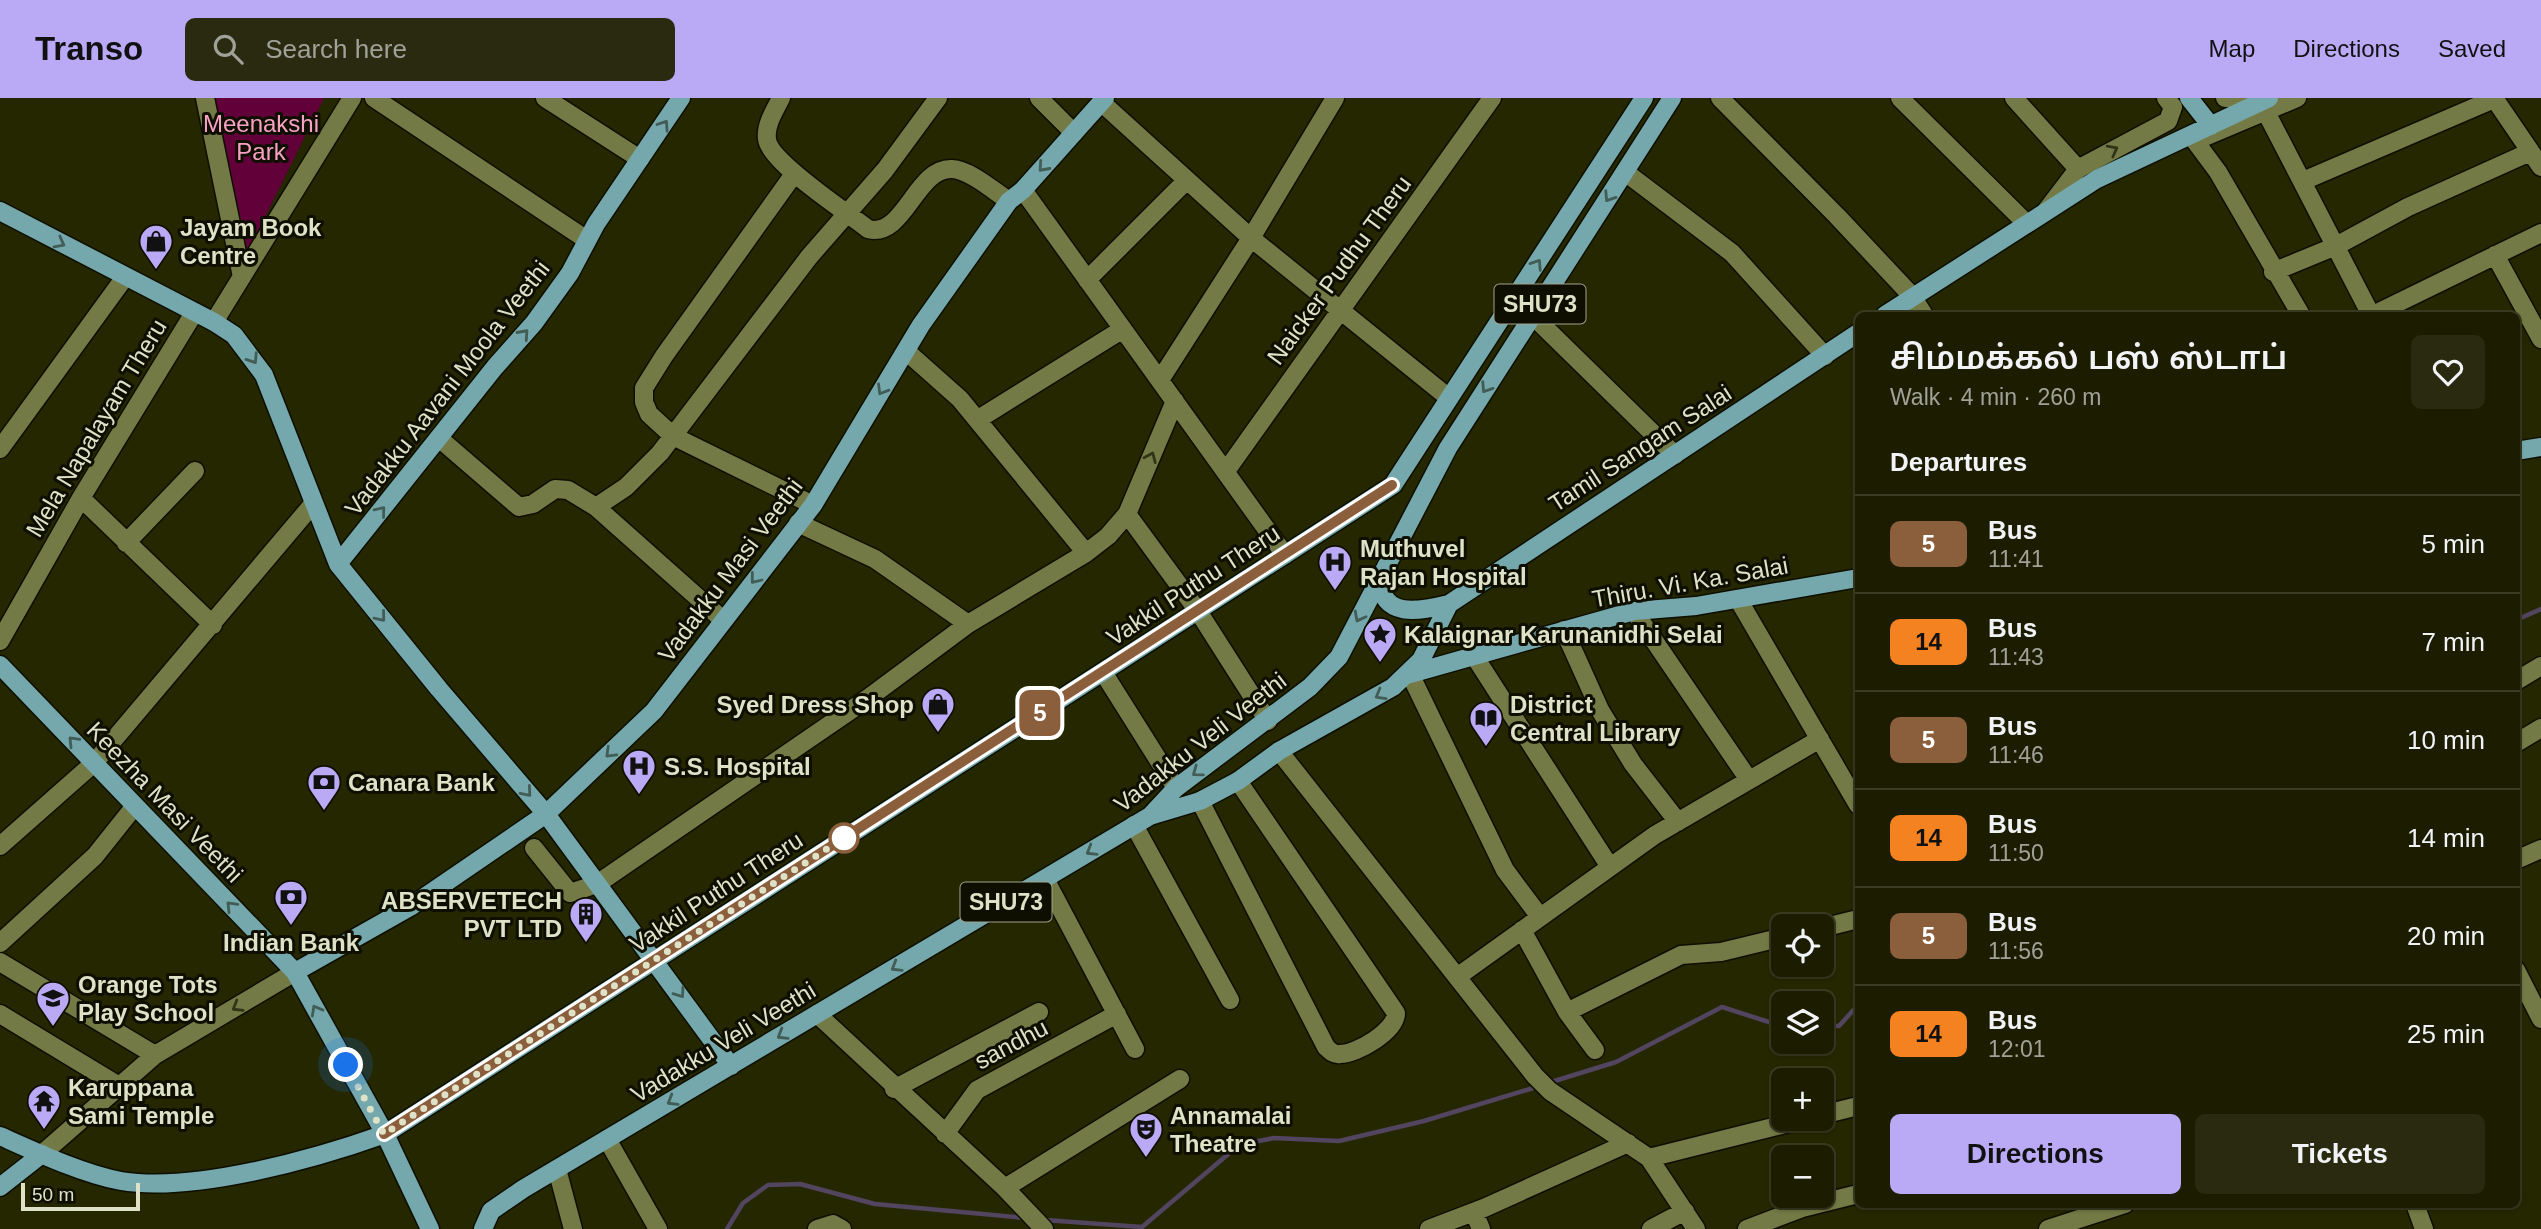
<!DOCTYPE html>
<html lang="en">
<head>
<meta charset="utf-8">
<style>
  body { margin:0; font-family:Helvetica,"Noto Sans Tamil",sans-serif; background:#292a0f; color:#f1f3f6; height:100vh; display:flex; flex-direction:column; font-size:26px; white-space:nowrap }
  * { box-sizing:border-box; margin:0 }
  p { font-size:23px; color:#a0a299 }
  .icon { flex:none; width:38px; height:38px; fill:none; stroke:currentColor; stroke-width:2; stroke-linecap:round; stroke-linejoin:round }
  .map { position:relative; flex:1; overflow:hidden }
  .panel { position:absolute; left:1855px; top:214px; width:665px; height:896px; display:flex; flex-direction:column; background:#1c1d00; border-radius:10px; box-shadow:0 2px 5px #0004,0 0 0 2px #3a3b22 }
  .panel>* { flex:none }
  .badge { padding:0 14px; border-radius:10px; font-size:24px; line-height:46px }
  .controls { position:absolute; left:1771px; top:816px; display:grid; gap:14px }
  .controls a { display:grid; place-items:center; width:63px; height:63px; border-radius:10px; background:#1c1d00; box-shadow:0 2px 5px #0004,0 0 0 2px #3a3b22; font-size:35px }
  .scale { position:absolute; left:21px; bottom:18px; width:119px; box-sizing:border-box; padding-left:7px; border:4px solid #dee2c6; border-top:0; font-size:19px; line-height:24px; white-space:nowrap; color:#dee2c6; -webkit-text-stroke:5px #0e0f00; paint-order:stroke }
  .you { position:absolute; width:35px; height:35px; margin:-18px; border:5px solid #fff; border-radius:50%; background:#1a73e8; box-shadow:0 0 0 10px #1a73e833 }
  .map>.badge { position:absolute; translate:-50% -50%; box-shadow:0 0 0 4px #fff }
  h2 { padding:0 35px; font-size:26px; line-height:63px }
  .round { display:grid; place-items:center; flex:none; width:74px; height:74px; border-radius:10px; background:#292a0f }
  .headline { display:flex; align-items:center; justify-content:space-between; height:119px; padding:0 35px }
  h1 { font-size:33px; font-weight:600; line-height:52px }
  .action { display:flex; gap:14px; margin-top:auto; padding:14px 35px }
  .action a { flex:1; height:80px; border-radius:10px; background:#baaaf6; color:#111; font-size:28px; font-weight:600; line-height:80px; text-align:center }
  .action a+a { background:#292a0f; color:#f1f3f6 }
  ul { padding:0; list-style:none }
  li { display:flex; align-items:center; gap:21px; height:98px; padding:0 35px; border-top:2px solid #3a3b22 }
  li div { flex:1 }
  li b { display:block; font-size:26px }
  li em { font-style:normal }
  li .badge { min-width:77px; font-weight:700; text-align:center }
  header { display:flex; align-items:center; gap:42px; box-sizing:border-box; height:98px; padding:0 35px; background:#baaaf6; color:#111 }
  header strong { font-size:33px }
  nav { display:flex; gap:38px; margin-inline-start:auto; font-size:24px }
  .search { width:490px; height:63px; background:#292a0f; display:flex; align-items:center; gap:18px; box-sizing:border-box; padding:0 24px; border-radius:10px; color:#a0a299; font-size:26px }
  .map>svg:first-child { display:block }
  .green { fill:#620039 }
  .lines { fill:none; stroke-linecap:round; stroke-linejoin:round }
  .stream { stroke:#524560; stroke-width:4.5 }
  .minor-casing { stroke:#0e0f00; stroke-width:21 }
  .major-casing { stroke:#0e0f00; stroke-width:21 }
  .minor { stroke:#747a45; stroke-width:18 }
  .major { stroke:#75a8ac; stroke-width:18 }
  .oneway { stroke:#425c56 }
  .oneway2 { stroke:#323418 }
  .line-casing { stroke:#fff; stroke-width:16 }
  .line { stroke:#8b5e3c; stroke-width:10 }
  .walk { stroke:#dee2c6; stroke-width:7; stroke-dasharray:0 12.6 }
  .stop-dot { fill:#fff; stroke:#8b5e3c; stroke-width:3.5 }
  .labels { text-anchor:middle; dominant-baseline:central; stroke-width:6; stroke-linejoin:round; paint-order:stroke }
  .shield { fill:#0e0f00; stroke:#a0a38b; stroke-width:2 }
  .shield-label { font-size:23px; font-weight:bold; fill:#dee2c6 }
  .park-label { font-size:24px; fill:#f8a1c5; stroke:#0e0f00 }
  .poi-label { font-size:24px; font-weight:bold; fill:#dee2c6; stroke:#0e0f00; text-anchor:start }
  .street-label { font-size:24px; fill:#dee2c6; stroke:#0e0f00 }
</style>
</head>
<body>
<header>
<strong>Transo</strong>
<div class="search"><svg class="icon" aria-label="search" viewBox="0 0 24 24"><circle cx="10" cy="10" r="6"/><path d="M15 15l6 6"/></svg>Search here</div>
<nav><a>Map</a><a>Directions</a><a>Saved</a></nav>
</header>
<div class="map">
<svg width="2541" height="1131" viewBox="0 0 2541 1131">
  <rect width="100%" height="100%" fill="#252700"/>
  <path class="green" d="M215,0H324L245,159Z"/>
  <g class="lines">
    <path class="stream" d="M2516,522L2541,511
      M1822,928H1839L1858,907
      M1548,985L1616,964L1722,909L1772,925L1783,926
      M1045,1122L1142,1129L1239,1047L1274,1040L1339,1043L1424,1023L1540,988
      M727,1131L743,1105L768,1087L800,1086L875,1106L1025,1120"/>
    <defs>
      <path id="minor" d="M205,0L242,179
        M374,0L587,142
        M545,0L640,61
        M781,0C775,12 765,27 767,41C769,64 848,115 868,131C904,141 916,69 952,71C970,72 994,93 1009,103
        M1039,0L1074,35
        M1720,0L1837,118L1912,198L1924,217
        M1900,0L2027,126
        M2014,0L2078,71
        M2225,0H2239
        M2297,0L2195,43L2218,74L2301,217
        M2494,0L2541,69
        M1101,4L1251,140L1449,300
        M2266,14L2371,217
        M1625,74L1732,155L1825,258
        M794,76L664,258L644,290V304L649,316L673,338L813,407
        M2303,83L2494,1
        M1023,92L1285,457
        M2046,113L2078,71L2168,23L2173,9L2166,0
        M2495,157L2541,241
        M2273,174L2336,148L2408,109L2530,54
        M1087,182L1187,82
        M2373,217L2541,135
        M1533,218L1675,357
        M214,224L352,0
        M906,253L960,301L1086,455
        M1160,282L1251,140L1335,0
        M977,322L1123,231
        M440,341L519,409L533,406L555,391L568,392L596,409L723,522
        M0,351L125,179
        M1226,373L1492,0
        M81,400L213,527
        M596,409L626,389L660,355L809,159L885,72L938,0
        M1127,416L1198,513L1268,623
        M798,425L875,461L968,526
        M126,445L195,373
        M1738,501L1858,707
        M1634,513L1749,682
        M1564,532L1600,612L1633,666L1678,724
        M0,543L81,400L194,215
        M1473,556L1610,769
        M1103,574L1176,690
        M1410,576L1505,772L1540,819
        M2516,583L2541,568
        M2516,645L2541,630
        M1279,653L1535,978L1550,993L1649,1060L1696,1131
        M1200,703L1326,949C1330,953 1334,957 1340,956C1357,956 1396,933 1396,915L1238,683
        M1134,727L1230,902
        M0,748L94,665L313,406
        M534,750L570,795L597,786L867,601L968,526L1086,455L1108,438L1127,416L1175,303
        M2516,762L2541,751
        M1045,781L1135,951
        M1822,830L1854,822
        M1522,832L1567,914L1595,952
        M0,845L95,758L134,709
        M0,864L155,957
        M2516,872L2541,921
        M1457,879L1655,737L1820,641
        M1567,914L1681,857L1721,854L1783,839
        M0,916L119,988
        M817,916L1005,1090L1044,1131
        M894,991L1039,914
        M1822,1017L1858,1008
        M945,1036L977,992L1117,916
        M607,1041L658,1131
        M42,1056L155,957L295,874
        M1649,1060L1809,1020
        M557,1071L573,1131
        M1005,1090L1180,981
        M2415,1106L2424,1131
        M1474,1114L1481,1131
        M817,1131L833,1126L842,1131
        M1429,1131L1484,1110L1628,1045
        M1651,1131L1685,1113
        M1747,1131L1802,1110L1858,1096
        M2048,1131L2125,1106"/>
      <path id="major" d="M2189,0L2211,28
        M0,113L214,224L234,237L264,277L338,466L439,591L546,716L731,968
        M1885,217L2097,81L2269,0
        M2516,353L2541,349
        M338,466L495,269L534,225L570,175L596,126L681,0
        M1380,479C1380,522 1420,513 1449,506L1858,235
        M0,567L295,874L385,1036L430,1131
        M1410,576L1634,513L1696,508L1858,480
        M1150,718L1200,703L1238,683L1279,653L1393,589L1421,562L1449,506
        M295,874L410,809L546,716L654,613L813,407L921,227L1009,103L1023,92L1105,0
        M0,1038C36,1054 83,1076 121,1083C194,1095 315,1061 385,1036L1393,387L1644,0
        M0,1089L42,1056
        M483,1131L491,1113L523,1091L1150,718L1176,690L1310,589L1339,559L1448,350L1672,0"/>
    </defs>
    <use href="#minor" class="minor-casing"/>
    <use href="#major" class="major-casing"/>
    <use href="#minor" class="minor"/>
    <use href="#major" class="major"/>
  </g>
  <defs><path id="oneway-chevron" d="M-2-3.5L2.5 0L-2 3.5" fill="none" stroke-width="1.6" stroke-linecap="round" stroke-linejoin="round" transform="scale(1.75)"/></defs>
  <g class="oneway">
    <use href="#oneway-chevron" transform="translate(664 27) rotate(-56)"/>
    <use href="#oneway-chevron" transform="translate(1043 69) rotate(132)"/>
    <use href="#oneway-chevron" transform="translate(1609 99) rotate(123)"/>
    <use href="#oneway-chevron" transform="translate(60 145) rotate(28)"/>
    <use href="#oneway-chevron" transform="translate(1537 166) rotate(-57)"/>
    <use href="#oneway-chevron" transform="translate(524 236) rotate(-48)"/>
    <use href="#oneway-chevron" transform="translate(253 261) rotate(57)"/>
    <use href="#oneway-chevron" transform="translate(1486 290) rotate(123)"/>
    <use href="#oneway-chevron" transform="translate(882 292) rotate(121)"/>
    <use href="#oneway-chevron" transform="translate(381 413) rotate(-51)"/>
    <use href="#oneway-chevron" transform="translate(755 481) rotate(128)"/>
    <use href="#oneway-chevron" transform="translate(381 519) rotate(51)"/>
    <use href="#oneway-chevron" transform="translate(1359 519) rotate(118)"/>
    <use href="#oneway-chevron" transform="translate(1380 597) rotate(150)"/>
    <use href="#oneway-chevron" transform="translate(73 643) rotate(-134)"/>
    <use href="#oneway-chevron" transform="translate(610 655) rotate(136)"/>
    <use href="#oneway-chevron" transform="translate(1197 674) rotate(144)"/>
    <use href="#oneway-chevron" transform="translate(527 694) rotate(49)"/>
    <use href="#oneway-chevron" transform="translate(1091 753) rotate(149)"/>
    <use href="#oneway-chevron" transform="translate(231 808) rotate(-134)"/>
    <use href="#oneway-chevron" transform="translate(896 869) rotate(149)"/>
    <use href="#oneway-chevron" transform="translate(680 895) rotate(55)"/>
    <use href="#oneway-chevron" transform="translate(316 912) rotate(-119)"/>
    <use href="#oneway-chevron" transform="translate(782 937) rotate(149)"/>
    <use href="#oneway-chevron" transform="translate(672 1003) rotate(149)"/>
  </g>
  <g class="oneway2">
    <use href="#oneway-chevron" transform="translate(2113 52) rotate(-28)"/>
    <use href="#oneway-chevron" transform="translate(1151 359) rotate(-67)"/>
    <use href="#oneway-chevron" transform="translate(237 909) rotate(149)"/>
  </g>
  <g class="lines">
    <defs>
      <path id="line" d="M384,1036L1392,387"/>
    </defs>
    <use href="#line" class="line-casing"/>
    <use href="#line" class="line"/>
    <path class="walk" d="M346,967L384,1036L844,740"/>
  </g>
  <defs>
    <symbol id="shop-pin" viewBox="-11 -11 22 30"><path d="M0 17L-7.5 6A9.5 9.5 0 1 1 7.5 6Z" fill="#baaaf6" stroke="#0e0f00"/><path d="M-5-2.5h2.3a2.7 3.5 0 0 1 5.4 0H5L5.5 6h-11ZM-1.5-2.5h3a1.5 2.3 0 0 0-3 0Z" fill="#111"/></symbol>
    <symbol id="hospital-pin" viewBox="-11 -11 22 30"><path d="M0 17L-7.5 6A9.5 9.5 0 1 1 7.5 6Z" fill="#baaaf6" stroke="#0e0f00"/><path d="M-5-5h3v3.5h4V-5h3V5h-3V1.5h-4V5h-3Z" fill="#111"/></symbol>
    <symbol id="sight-pin" viewBox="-11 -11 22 30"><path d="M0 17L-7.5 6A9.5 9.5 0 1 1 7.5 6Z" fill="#baaaf6" stroke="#0e0f00"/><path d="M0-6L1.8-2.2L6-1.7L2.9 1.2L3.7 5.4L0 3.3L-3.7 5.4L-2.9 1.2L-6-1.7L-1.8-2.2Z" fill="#111"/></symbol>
    <symbol id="library-pin" viewBox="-11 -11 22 30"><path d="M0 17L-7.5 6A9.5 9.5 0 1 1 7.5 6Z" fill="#baaaf6" stroke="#0e0f00"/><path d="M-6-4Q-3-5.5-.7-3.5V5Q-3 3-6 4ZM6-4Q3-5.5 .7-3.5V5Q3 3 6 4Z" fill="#111"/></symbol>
    <symbol id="bank-pin" viewBox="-11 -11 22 30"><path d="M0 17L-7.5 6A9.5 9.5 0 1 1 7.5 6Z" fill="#baaaf6" stroke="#0e0f00"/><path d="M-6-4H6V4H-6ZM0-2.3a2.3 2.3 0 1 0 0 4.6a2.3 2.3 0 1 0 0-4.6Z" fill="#111"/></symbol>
    <symbol id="building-pin" viewBox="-11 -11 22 30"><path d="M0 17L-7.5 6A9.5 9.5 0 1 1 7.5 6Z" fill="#baaaf6" stroke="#0e0f00"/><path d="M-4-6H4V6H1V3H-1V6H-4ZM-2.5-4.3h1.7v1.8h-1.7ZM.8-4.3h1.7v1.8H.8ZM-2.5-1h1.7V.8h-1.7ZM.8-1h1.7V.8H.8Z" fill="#111"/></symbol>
    <symbol id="school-pin" viewBox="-11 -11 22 30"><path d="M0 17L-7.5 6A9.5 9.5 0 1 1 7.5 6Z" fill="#baaaf6" stroke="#0e0f00"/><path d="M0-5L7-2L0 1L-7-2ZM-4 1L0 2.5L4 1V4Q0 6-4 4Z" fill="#111"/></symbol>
    <symbol id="temple-pin" viewBox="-11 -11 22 30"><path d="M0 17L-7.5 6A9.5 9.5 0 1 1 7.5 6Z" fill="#baaaf6" stroke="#0e0f00"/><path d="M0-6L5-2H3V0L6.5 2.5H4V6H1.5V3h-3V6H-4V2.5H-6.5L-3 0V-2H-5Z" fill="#111"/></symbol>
    <symbol id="theatre-pin" viewBox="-11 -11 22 30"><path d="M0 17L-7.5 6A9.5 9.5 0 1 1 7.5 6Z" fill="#baaaf6" stroke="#0e0f00"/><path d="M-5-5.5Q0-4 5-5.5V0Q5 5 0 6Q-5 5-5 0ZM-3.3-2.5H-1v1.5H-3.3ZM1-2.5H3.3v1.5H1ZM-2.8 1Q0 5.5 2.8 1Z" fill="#111"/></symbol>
  </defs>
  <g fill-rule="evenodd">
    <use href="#shop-pin" x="137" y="124" width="38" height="52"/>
    <use href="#hospital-pin" x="1316" y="445" width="38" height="52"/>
    <use href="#sight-pin" x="1361" y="517" width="38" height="52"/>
    <use href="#shop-pin" x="919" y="587" width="38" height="52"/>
    <use href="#library-pin" x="1467" y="601" width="38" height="52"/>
    <use href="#hospital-pin" x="620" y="649" width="38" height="52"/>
    <use href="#bank-pin" x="305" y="665" width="38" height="52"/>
    <use href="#bank-pin" x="272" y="780" width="38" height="52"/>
    <use href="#building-pin" x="567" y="797" width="38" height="52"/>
    <use href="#school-pin" x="34" y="881" width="38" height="52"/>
    <use href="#temple-pin" x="25" y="984" width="38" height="52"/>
    <use href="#theatre-pin" x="1127" y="1012" width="38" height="52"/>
  </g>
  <circle class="stop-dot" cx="844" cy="740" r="14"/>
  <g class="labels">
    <g class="shield">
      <rect x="1494.5" y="186.5" width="91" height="39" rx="5"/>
      <rect x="960.5" y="784.5" width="91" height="39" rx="5"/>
    </g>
    <g class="shield-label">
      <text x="1540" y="206">SHU73</text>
      <text x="1006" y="804">SHU73</text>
    </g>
    <g class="park-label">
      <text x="261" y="25">Meenakshi<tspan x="261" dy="28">Park</tspan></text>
    </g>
    <g class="poi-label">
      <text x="180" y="129">Jayam Book<tspan x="180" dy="28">Centre</tspan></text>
      <text x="1360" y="450">Muthuvel<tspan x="1360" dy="28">Rajan Hospital</tspan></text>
      <text x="1404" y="536">Kalaignar Karunanidhi Selai</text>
      <text x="914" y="606" text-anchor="end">Syed Dress Shop</text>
      <text x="1510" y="606">District<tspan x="1510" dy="28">Central Library</tspan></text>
      <text x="664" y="668">S.S. Hospital</text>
      <text x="348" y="684">Canara Bank</text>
      <text x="562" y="802" text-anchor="end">ABSERVETECH<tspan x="562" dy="28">PVT LTD</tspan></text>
      <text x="291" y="844" text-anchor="middle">Indian Bank</text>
      <text x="78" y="886">Orange Tots<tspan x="78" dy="28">Play School</tspan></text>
      <text x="68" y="989">Karuppana<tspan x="68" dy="28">Sami Temple</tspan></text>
      <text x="1170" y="1017">Annamalai<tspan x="1170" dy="28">Theatre</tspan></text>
    </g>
    <g class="street-label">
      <text transform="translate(1339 172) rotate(-54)">Naicker Pudhu Theru</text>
      <text transform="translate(447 290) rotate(-52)">Vadakku Aavani Moola Veethi</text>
      <text transform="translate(96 330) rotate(-59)">Mela Napalayam Theru</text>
      <text transform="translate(1640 350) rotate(-33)">Tamil Sangam Salai</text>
      <text transform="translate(730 472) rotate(-53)">Vadakku Masi Veethi</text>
      <text transform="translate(1690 484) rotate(-10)">Thiru. Vi. Ka. Salai</text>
      <text transform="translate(1193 487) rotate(-33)">Vakkil Puthu Theru</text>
      <text transform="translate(1200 644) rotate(-38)">Vadakku Veli Veethi</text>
      <text transform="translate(165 704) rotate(46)">Keezha Masi Veethi</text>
      <text transform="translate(716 794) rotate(-33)">Vakkil Puthu Theru</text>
      <text transform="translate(723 944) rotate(-31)">Vadakku Veli Veethi</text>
      <text transform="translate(1011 946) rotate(-28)">sandhu</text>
    </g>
  </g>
</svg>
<div class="controls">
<a><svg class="icon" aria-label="locate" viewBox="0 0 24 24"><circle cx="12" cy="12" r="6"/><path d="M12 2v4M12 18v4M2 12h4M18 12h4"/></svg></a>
<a><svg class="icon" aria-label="layers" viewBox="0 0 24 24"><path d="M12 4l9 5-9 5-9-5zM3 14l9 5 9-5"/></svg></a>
<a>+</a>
<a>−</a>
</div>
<div class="scale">50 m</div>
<div class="you" style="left:346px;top:967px"></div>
<b class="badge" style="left:1040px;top:615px;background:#8b5e3c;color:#fff">5</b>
<section class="panel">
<div class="headline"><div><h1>சிம்மக்கல் பஸ் ஸ்டாப்</h1><p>Walk · 4 min · 260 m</p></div><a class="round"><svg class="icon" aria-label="heart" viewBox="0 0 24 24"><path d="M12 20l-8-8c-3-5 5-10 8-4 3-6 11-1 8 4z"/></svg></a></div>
<h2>Departures</h2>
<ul>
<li><span class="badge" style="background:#8b5e3c;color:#fff">5</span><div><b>Bus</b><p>11:41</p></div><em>5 min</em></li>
<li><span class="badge" style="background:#f58220;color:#111">14</span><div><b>Bus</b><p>11:43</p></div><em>7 min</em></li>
<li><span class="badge" style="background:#8b5e3c;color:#fff">5</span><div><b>Bus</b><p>11:46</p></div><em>10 min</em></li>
<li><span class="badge" style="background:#f58220;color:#111">14</span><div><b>Bus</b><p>11:50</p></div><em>14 min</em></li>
<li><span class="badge" style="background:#8b5e3c;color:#fff">5</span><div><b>Bus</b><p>11:56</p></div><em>20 min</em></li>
<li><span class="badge" style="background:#f58220;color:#111">14</span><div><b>Bus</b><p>12:01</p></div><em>25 min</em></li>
</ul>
<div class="action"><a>Directions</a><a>Tickets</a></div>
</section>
</div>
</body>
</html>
